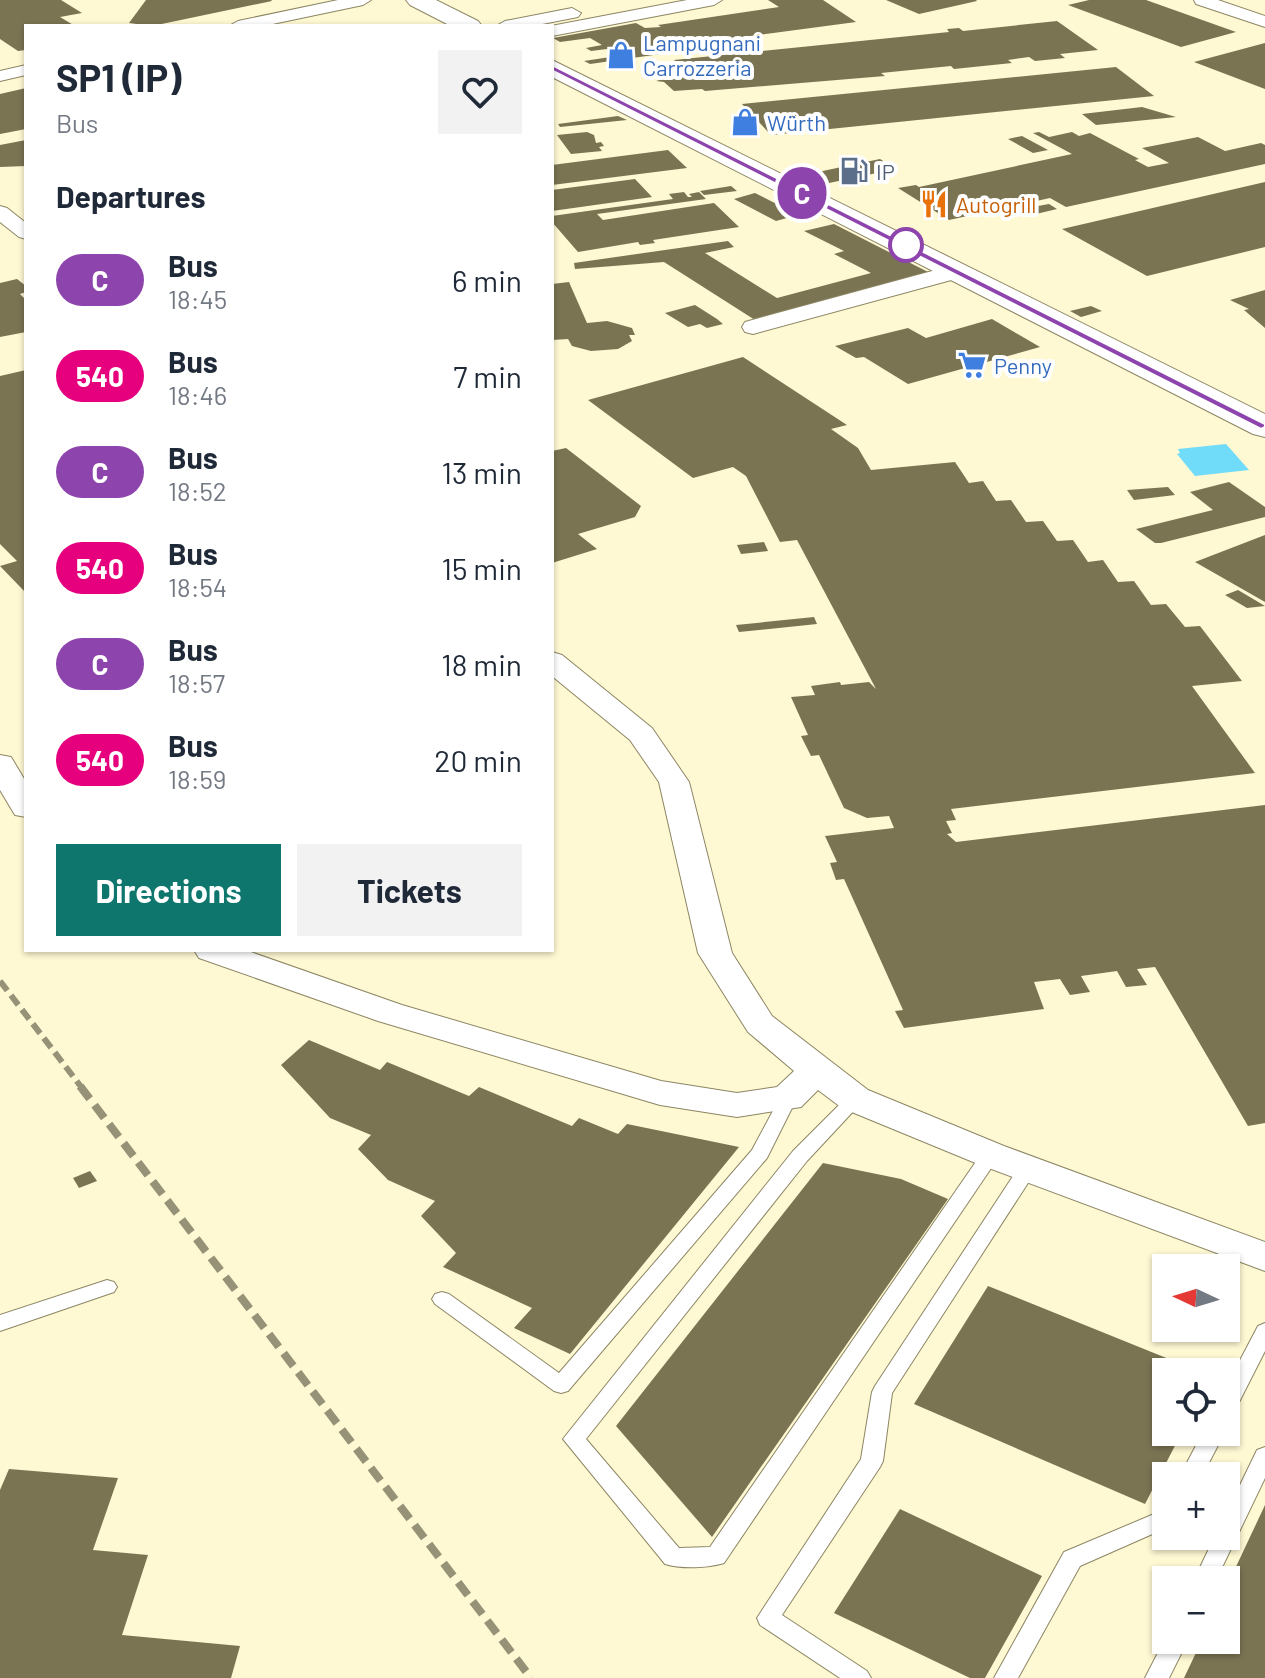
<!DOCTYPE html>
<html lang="en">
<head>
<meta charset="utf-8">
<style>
  body { margin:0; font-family:Barlow,sans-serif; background:#f2f2f3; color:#1f2937; height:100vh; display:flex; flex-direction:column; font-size:30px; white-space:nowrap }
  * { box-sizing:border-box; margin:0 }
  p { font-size:26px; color:#747a83 }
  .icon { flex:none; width:44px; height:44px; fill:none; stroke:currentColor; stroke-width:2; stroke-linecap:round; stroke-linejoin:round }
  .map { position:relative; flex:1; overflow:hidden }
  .sheet { position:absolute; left:24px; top:24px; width:530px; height:928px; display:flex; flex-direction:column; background:#fff; border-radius:0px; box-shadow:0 2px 6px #0004 }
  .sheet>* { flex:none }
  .badge { padding:0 16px; border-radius:26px; font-size:28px; line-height:52px }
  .needle { width:52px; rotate:274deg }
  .controls { position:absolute; left:1152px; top:1254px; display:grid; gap:16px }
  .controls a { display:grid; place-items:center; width:88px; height:88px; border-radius:0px; background:#fff; box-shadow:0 2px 6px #0004; font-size:40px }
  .map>.badge { position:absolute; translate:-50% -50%; box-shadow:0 0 0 4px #fff }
  h2 { padding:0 32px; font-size:30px; line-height:72px }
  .round { display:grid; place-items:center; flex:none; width:84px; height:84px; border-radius:0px; background:#f2f2f3 }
  .summary { display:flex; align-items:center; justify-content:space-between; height:136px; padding:0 32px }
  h1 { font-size:38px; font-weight:700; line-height:60px }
  .cta { display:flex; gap:16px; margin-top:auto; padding:16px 32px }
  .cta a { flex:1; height:92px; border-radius:0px; background:#0f766e; color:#fff; font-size:32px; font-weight:700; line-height:92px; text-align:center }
  .cta a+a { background:#f2f2f3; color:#1f2937 }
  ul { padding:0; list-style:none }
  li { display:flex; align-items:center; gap:24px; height:96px; padding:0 32px }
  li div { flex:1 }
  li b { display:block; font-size:30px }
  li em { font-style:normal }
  li .badge { min-width:88px; font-weight:700; text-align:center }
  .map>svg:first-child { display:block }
  .water { fill:#71dcfa }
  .building { fill:#7a7453 }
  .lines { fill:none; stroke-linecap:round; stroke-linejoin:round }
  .lane-casing { stroke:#8c8664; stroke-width:2 }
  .street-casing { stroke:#8c8664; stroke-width:2 }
  .secondary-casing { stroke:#8c8664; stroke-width:2 }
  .lane { fill:#fff; fill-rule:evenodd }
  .street { fill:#fff; fill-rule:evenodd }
  .secondary { fill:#fff; fill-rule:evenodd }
  .rail-far1 { stroke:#969277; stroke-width:6; stroke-dasharray:12 6; stroke-linecap:butt }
  .rail { stroke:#969277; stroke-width:8; stroke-dasharray:16 8; stroke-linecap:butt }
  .line { fill:#8e44ad; stroke:#fff; stroke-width:2 }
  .stop-dot { fill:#fff; stroke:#8e44ad; stroke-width:4 }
  .labels { text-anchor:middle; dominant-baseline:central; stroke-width:8; stroke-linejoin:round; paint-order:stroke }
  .far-shop-label { font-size:22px; fill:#366cbe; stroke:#fff; text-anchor:start }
  .far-service-label { font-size:22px; fill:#4e5e75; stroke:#fff; text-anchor:start }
  .far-food-label { font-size:22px; fill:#c56008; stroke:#fff; text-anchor:start }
</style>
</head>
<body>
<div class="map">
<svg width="1265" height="1678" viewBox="0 0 1265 1678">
  <rect width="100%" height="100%" fill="#fef8d3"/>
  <path class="water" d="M1226,444L1249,470L1195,476L1177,454L1180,453L1178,449Z"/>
  <path class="building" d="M0,0H61L82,13L60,17L75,26H26V50L18,51L0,39Z
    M146,0H271L272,1L152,26L129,23Z
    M768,0H823L856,22L674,46L682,51L590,64L584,61L617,56L607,49L591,51L586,48L602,45L590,38L560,42L553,38L636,23L645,28L661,27L658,25L779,7Z
    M886,0H976L977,1L919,14Z
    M1089,0H1146L1236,32L1181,47L1068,5Z
    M1057,21L1098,50L1060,54L1065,58L1035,61L1029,57L1008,60L1012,63L954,69L951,66L881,73L885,76L705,91L702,89L674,91L664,82L656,81L663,79L653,69L681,66L674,60L949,32L947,29L959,28L963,31Z
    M1265,43V89L1194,62Z
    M1116,67L1154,96L771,135L742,104Z
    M26,88V129L0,134V94Z
    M1142,107L1176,117L1096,125L1082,114Z
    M618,116L627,120L560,127L558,124Z
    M587,132L594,135L596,143L601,142L604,146L599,147L602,151L571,154L557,135Z
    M1039,132L1049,137L1072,132L1079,136L1090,133L1139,159L1135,160L1148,167L1169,163L1142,148L1198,137L1225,151L1261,143L1265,145V164L1066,207L1050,198L949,220L898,188L916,185L919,187L1072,154L1033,133Z
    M1022,136L1048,150L1033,153L1008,139Z
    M26,140V166L0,167V145Z
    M668,150L687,168L552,185V165Z
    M880,159L896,169L829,183L813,173Z
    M635,179L652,197L552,211V190Z
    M1265,182V247L1147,276L1062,229Z
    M731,186L737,191L704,195L700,191Z
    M684,192L688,197H692L689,194L699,192L706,199L597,214L603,220L714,203L739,227L653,240L655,243L640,245L638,242L578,252L552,222V216L673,199L669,194Z
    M755,193L798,215L776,221L734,199Z
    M1049,204L1057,209L1036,214L1027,208Z
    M834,224L930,273L755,320L664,262L575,269L574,263L728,241L734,247L705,253L777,298L871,273L834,254L844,251L804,231Z
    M17,279L26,286V292L20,294L26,300V332L0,337V283Z
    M569,282L587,323L607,321L632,328L635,335H629L632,341L618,349L591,351L572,346L568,339L552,340V284Z
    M1265,290V328L1244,310L1249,309L1230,300Z
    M695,305L717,319L723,324L707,328L700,324L688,327L665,313Z
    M1091,306L1102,311L1081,317L1070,311Z
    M992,319L1040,347L908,384L864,357L856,358L835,346L908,328L926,338Z
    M743,357L847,425L831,429L858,448L871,470L955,462L969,483L983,481L996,501L1011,500L1026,522L1043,521L1057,541L1073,540L1088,562L1103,560L1118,582L1134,581L1151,605L1166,604L1185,627L1200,626L1242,681L1192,686L1255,773L951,809L956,820L946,821L952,833L947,834L956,842L1265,805V1123L1248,1126L1155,967L1137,969L1147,985L1126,987L1117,971L1081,976L1090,992L1070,995L1060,979L1034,982L1044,1009L904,1028L895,1011L903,1010L844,879L836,880L830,863L837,862L825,836L894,828L889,816L867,818L844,808L819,755L811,756L801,736L808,735L791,697L815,695L811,686L840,682L841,685L869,682L876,689L797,540L780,542L746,476L733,467L693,478L588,400Z
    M26,370V593L0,566L17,561L0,544V376Z
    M566,448L641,506L635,517L578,534L597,549L552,563V451Z
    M1229,482L1265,507V517L1161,543H1155L1136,529L1213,510L1190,492Z
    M1168,487L1175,495L1134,500L1127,490Z
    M1265,535V602L1195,562Z
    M764,542L768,551L741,554L737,545Z
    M1238,590L1260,603L1265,606L1247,608L1225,595Z
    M814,617L817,624L739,632L736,625Z
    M309,1040L380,1070L387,1062L469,1096L479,1087L572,1126L579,1118L618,1134L627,1124L739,1147L570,1354L514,1328L532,1308L443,1267L456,1253L421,1216L435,1201L388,1180L358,1149L371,1135L330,1118L281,1065Z
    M823,1163L901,1179L948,1199L712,1537L616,1426Z
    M90,1171L97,1181L79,1188L73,1178Z
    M988,1286L1201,1372H1166V1432H1182L1145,1504L914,1404Z
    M9,1469L118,1478L93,1550L148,1555L122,1635L240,1646L231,1678H0V1490Z
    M1265,1505V1678H1184L1202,1640H1226V1588Z
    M900,1509L1042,1576L985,1678H970L834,1613Z"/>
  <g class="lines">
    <defs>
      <path id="lane" d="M788,1092L794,1094L797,1098L767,1158L568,1391L561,1393L554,1391L435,1304L432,1299L435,1294L442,1292L449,1294L559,1373L752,1150L782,1094Z
        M855,1093L861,1095L864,1099L861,1103L807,1161L586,1439L679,1548L710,1547L984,1150H998L1000,1155L724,1563C708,1568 681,1569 665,1564L563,1439L793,1151L849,1095Z
        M1028,1162L1035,1164L1037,1169L892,1393L883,1461L880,1467L782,1615L867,1671L871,1678H840L760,1625L757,1618L861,1459L872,1392L875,1386L1021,1164Z
        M107,1280L114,1282L117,1287L114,1292L0,1331V1315Z
        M1265,1323V1351L1233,1414L1226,1416V1387L1258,1326Z
        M1203,1432H1225L1202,1476H1180Z
        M1265,1447V1478L1216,1580H1194L1215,1536H1226V1514L1257,1450Z
        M1166,1509V1528L1080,1566L1018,1678H994L1064,1552Z
        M1166,1637V1640H1188L1169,1678H1145Z"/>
      <path id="street" d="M338,0H371L363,5L263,26H229L238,21Z
        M687,0H722L714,5L552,36L551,26Z
        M1194,0H1218L1265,16V27L1196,4Z
        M572,8L581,13L578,17L532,26H496L505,21Z
        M26,65V75L0,81V71Z
        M0,206L7,208L26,223V239L19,237L0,222Z
        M958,264L969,271L966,276L753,334L745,332L742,327L745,322Z
        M552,652L562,655L652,728L689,782L732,953L772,1016L868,1090L1004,1146L1265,1242V1271L978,1164L842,1108L818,1090L801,1107L737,1117L660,1105L378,1021L199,958L194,950H245L402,1005L661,1081L737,1093L777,1087L794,1071L748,1032L698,953L659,782L630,740L552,676Z
        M0,755L11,757L26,782V817L15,815L0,790Z"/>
      <path id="secondary" d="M406,0H436L478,21L482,26H451L410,5Z
        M552,60L1265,414V437L1253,434L552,77Z"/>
    </defs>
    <use href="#lane" class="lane-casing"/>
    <use href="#street" class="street-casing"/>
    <use href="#secondary" class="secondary-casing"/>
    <use href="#lane" class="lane"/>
    <use href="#street" class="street"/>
    <use href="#secondary" class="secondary"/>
    <path class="rail-far1" d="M0,981L82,1088"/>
    <path class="rail" d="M80,1086L531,1678"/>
  </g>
  <path class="line" d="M552,65L1265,424V427L1261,429L549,69Z"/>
  <defs>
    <symbol id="shop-bare" viewBox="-9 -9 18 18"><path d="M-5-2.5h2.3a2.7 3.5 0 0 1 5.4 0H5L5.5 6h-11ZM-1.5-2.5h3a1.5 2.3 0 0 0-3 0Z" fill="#3f7fe0" stroke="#fff" stroke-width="2.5" paint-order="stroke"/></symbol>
    <symbol id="fuel-bare" viewBox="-9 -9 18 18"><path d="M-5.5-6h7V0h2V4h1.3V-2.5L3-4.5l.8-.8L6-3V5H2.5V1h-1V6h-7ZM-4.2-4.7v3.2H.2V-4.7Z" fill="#5c6f8a" stroke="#fff" stroke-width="2.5" paint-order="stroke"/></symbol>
    <symbol id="restaurant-bare" viewBox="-9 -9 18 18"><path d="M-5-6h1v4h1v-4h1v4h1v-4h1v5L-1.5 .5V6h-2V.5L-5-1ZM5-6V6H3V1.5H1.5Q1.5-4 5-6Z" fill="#e8710a" stroke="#fff" stroke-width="2.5" paint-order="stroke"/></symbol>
    <symbol id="supermarket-bare" viewBox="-9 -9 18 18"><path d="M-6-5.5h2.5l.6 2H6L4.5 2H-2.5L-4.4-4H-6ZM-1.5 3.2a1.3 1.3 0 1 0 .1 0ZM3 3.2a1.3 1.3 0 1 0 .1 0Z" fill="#3f7fe0" stroke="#fff" stroke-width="2.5" paint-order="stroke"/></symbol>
  </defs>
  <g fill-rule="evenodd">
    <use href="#shop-bare" x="601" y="35" width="40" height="40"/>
    <use href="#shop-bare" x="725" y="102" width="40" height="40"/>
    <use href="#fuel-bare" x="834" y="151" width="40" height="40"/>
    <use href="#restaurant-bare" x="914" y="184" width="40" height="40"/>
    <use href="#supermarket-bare" x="952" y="345" width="40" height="40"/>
  </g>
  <circle class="stop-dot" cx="906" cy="245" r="16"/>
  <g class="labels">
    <g class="far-shop-label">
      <text x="643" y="42">Lampugnani<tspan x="643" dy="25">Carrozzeria</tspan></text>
      <text x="767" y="122">Würth</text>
      <text x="994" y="365">Penny</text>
    </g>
    <g class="far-service-label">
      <text x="876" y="171">IP</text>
    </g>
    <g class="far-food-label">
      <text x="956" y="204">Autogrill</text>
    </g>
  </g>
</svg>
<div class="controls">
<a><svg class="needle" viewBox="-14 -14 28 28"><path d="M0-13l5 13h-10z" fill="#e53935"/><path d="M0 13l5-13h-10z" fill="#747a83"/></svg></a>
<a><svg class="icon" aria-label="locate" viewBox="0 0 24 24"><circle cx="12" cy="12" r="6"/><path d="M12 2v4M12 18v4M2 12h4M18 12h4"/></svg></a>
<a>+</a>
<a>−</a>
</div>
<b class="badge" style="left:802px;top:193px;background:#8e44ad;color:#fff">C</b>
<section class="sheet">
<div class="summary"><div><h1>SP1 (IP)</h1><p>Bus</p></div><a class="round"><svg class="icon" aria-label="heart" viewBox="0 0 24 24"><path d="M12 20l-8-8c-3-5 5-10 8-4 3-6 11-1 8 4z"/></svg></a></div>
<h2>Departures</h2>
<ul>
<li><span class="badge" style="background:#8e44ad;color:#fff">C</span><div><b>Bus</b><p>18:45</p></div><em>6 min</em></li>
<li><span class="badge" style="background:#e6007e;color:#fff">540</span><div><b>Bus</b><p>18:46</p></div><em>7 min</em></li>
<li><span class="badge" style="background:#8e44ad;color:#fff">C</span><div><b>Bus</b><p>18:52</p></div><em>13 min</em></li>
<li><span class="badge" style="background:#e6007e;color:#fff">540</span><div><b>Bus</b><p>18:54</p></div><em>15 min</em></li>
<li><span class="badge" style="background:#8e44ad;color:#fff">C</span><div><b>Bus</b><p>18:57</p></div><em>18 min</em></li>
<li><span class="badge" style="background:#e6007e;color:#fff">540</span><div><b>Bus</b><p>18:59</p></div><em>20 min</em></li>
</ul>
<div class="cta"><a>Directions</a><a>Tickets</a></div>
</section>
</div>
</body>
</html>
